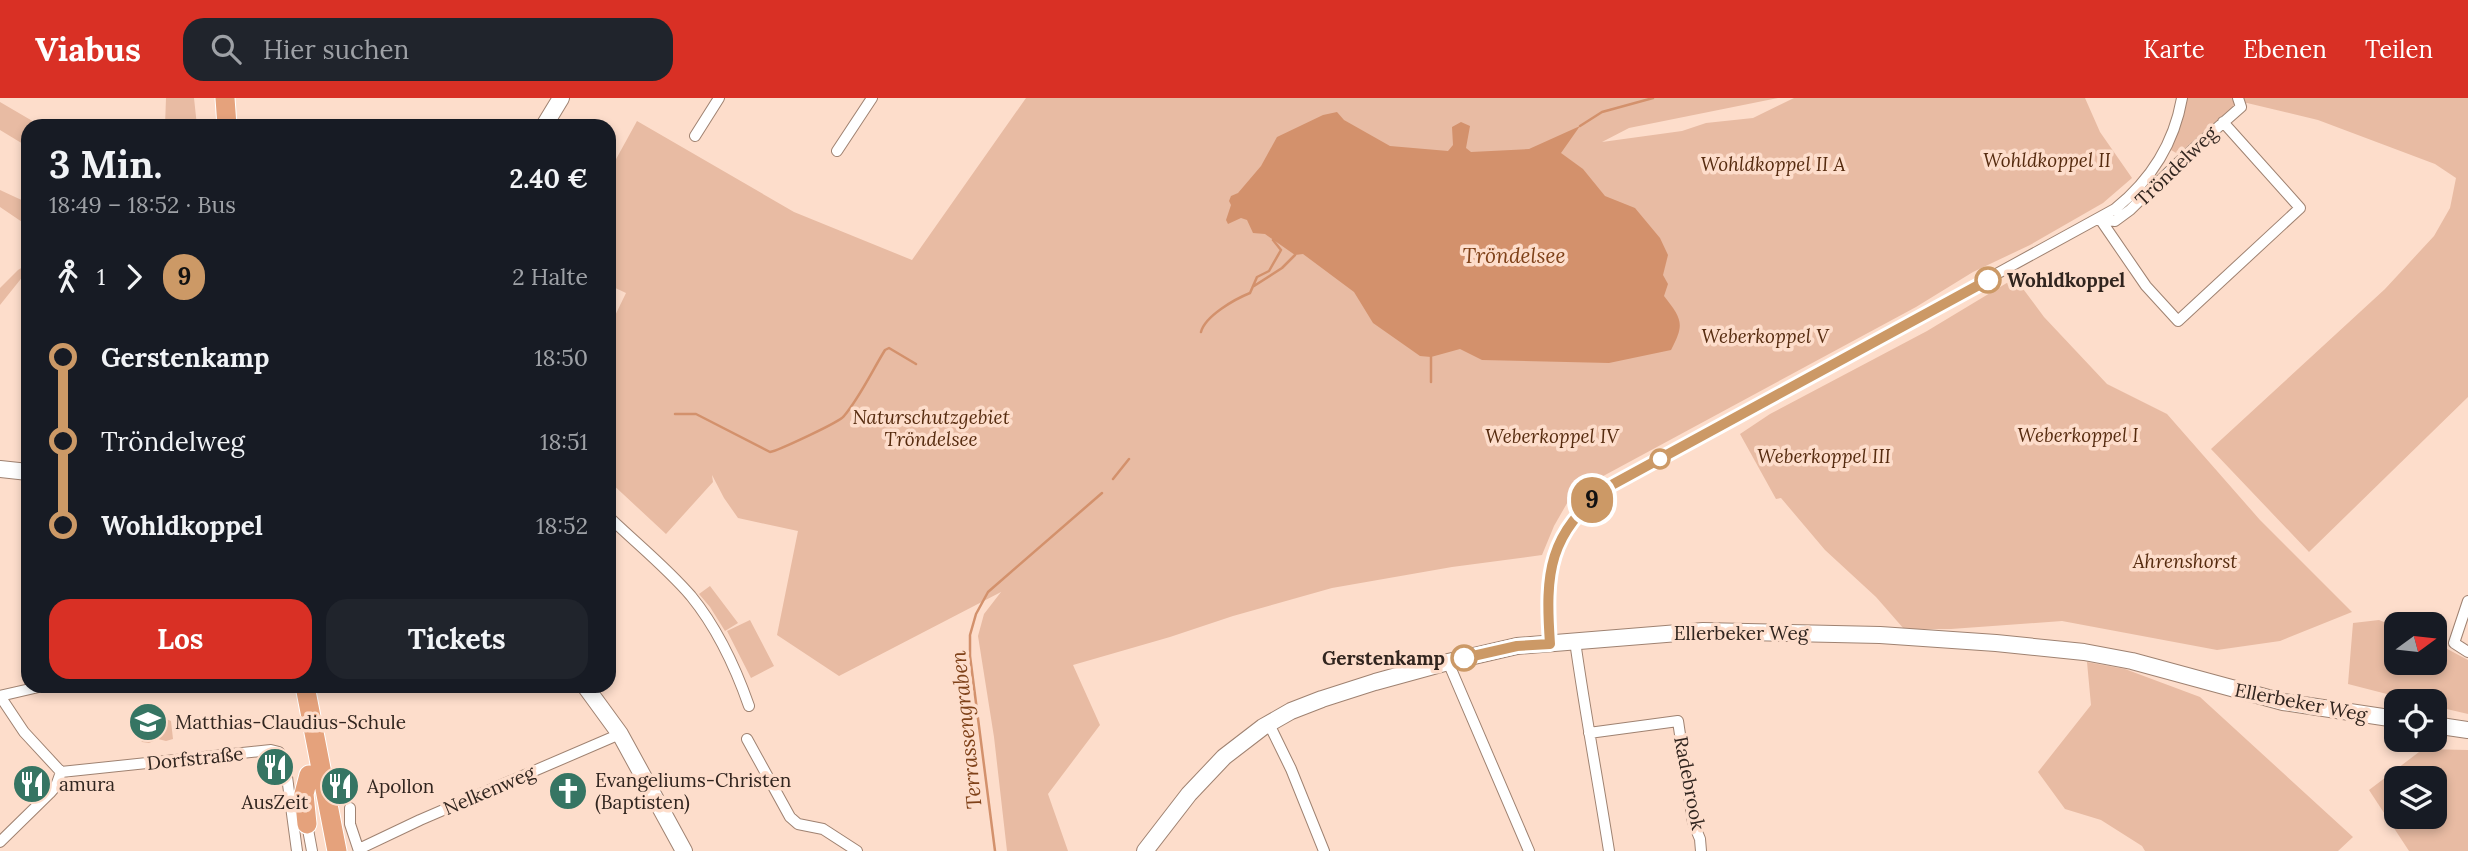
<!DOCTYPE html>
<html lang="de">
<head>
<meta charset="utf-8">
<style>
  body { margin:0; font-family:Lora,serif; background:#20242c; color:#f1f3f6; height:100vh; display:flex; flex-direction:column; font-size:26px; white-space:nowrap }
  * { box-sizing:border-box; margin:0 }
  p { font-size:23px; color:#9ea1a6 }
  .icon { flex:none; width:38px; height:38px; fill:none; stroke:currentColor; stroke-width:2; stroke-linecap:round; stroke-linejoin:round }
  .map { position:relative; flex:1; overflow:hidden }
  .drawer { position:absolute; left:21px; top:21px; width:595px; height:574px; display:flex; flex-direction:column; background:#171b24; border-radius:21px; box-shadow:0 4px 10px #0003 }
  .drawer>* { flex:none }
  .badge { padding:0 14px; border-radius:23px; font-size:24px; line-height:46px }
  .needle { width:46px; rotate:75deg }
  .fabs { position:absolute; left:2384px; top:514px; display:grid; gap:14px }
  .fabs a { display:grid; place-items:center; width:63px; height:63px; border-radius:14px; background:#171b24; box-shadow:0 4px 10px #0003; font-size:35px }
  .map>.badge { position:absolute; translate:-50% -50%; box-shadow:0 0 0 4px #fff }
  .legs { display:flex; align-items:center; gap:10px; height:77px; padding:0 28px; font-size:23px }
  .legs p { margin-inline-start:auto }
  .headline { display:flex; align-items:center; justify-content:space-between; height:119px; padding:0 28px }
  h1 { font-size:38px; font-weight:800; line-height:52px }
  .primary-button { display:flex; gap:14px; margin-top:auto; padding:14px 28px }
  .primary-button a { flex:1; height:80px; border-radius:21px; background:#d93025; color:#fff; font-size:28px; font-weight:800; line-height:80px; text-align:center }
  .primary-button a+a { background:#20242c; color:#f1f3f6 }
  ul { padding:0 28px; list-style:none }
  li { display:flex; align-items:center; gap:24px; height:84px; font-size:26px }
  li i { display:grid; place-items:center; width:10px; height:100%; margin:0 9px; background:currentColor }
  li i::after { content:''; width:18px; height:18px; margin:-9px; border:5px solid; border-radius:50%; background:#171b24 }
  li p { margin-inline-start:auto }
  li:first-child i { background:linear-gradient(#0000 50%,currentColor 0) }
  li:last-child i { background:linear-gradient(currentColor 50%,#0000 0) }
  header { display:flex; align-items:center; gap:42px; box-sizing:border-box; height:98px; padding:0 35px; background:#d93025; color:#fff }
  header strong { font-size:33px }
  nav { display:flex; gap:38px; margin-inline-start:auto; font-size:24px }
  .search { width:490px; height:63px; background:#20242c; display:flex; align-items:center; gap:18px; box-sizing:border-box; padding:0 24px; border-radius:21px; color:#9ea1a6; font-size:26px }
  .map>svg:first-child { display:block }
  .green { fill:#e8bba3; fill-rule:evenodd }
  .water { fill:#d3916c }
  .lines { fill:none; stroke-linecap:round; stroke-linejoin:round }
  .stream { stroke:#d3916c; stroke-width:2.5 }
  .street-casing { stroke:#9f8271; stroke-width:12 }
  .secondary-casing { stroke:#9f8271; stroke-width:18 }
  .highway-casing { stroke:#fff; stroke-width:21 }
  .street { stroke:#fff; stroke-width:10 }
  .secondary { stroke:#fff; stroke-width:16 }
  .highway { stroke:#e5a27c; stroke-width:19 }
  .line-1-casing { stroke:#fff; stroke-width:16 }
  .line-1 { stroke:#c96; stroke-width:10 }
  .stop-1-dot { fill:#fff; stroke:#c96; stroke-width:3.5 }
  .labels { text-anchor:middle; dominant-baseline:central; stroke-width:7; stroke-linejoin:round; paint-order:stroke }
  .park-label { font-size:19px; font-style:italic; fill:#562b0f; stroke:#fdddcb }
  .street-label { font-size:19px; fill:#31251f; stroke:#fdddcb }
  .stop-label { font-size:19px; font-weight:bold; fill:#31251f; stroke:#fdddcb; text-anchor:start }
  .poi-label { font-size:19px; fill:#31251f; stroke:#fdddcb; text-anchor:start }
  .water-label { font-size:21px; font-style:italic; fill:#7f4118; stroke:#fdddcb }
</style>
</head>
<body>
<header>
<strong>Viabus</strong>
<div class="search"><svg class="icon" aria-label="search" viewBox="0 0 24 24"><circle cx="10" cy="10" r="6"/><path d="M15 15l6 6"/></svg>Hier suchen</div>
<nav><a>Karte</a><a>Ebenen</a><a>Teilen</a></nav>
</header>
<div class="map">
<svg width="2468" height="753" viewBox="0 0 2468 753">
  <rect width="100%" height="100%" fill="#fdddcb"/>
  <path class="green" d="M166,0H194L197,28H165Z
    M1026,0H1778L1629,30L1602,44L1682,33L1706,25L1753,20L1794,0H2085L2100,34L2132,80L2103,105L2030,147L1973,174L1916,209L1594,383L1570,400L1554,428L1542,457L1452,469L1332,490L1233,518L1170,539L1073,567L1100,627L1048,696L1068,753H1007L994,639L978,538L984,516L1001,494L839,578L777,537L798,433L738,420L724,400L712,377L713,384L666,436L609,383V230L626,195L609,187V74L637,23L794,114L912,162Z
    M2187,0H2468V299L2309,454L2211,351L2385,191L2434,138L2450,110L2456,80L2435,66L2318,22L2247,5L2229,12L2178,56L2171,52L2183,21Z
    M0,4L41,28H28V49L0,32Z
    M0,92L28,105V128L0,109Z
    M28,166V172L0,207V190L18,172Z
    M2015,180L2044,219L2107,286L2167,316L2260,422L2352,514L2280,543L2217,552L2062,523L1951,531H1904L1876,499L1825,452L1781,400L1776,401L1740,336L1770,316L1927,233Z
    M710,488L738,525L725,533L710,509L699,496Z
    M750,522L774,568L751,580L727,533Z
    M2379,522L2396,529V565H2434V544L2468,562V616L2434,608V604H2418L2348,586L2353,525Z
    M2087,564L2125,571L2200,599L2353,739L2338,753H2145L2142,748L2101,722L2065,711L2038,674L2091,607Z
    M151,608L159,618L171,623L173,641L166,643L158,641L149,645L142,644L139,639L136,613L139,610L144,611Z
    M2423,651L2468,652V753H2409L2369,692ZM2396,681H2434V719H2396Z"/>
  <path class="water" d="M1337,14L1344,22L1390,48L1448,53L1453,47L1452,29L1461,24L1470,28L1466,50L1471,54L1529,51L1580,28L1561,55L1583,71L1605,98L1635,110L1660,140L1668,157L1663,177L1668,186L1664,198C1682,221 1685,226 1671,252L1609,265L1482,262L1460,251L1431,259L1420,258L1373,225L1354,194L1303,156L1295,157L1265,136L1253,135L1247,122L1241,120L1228,126L1226,122L1231,107L1229,103L1231,98L1238,95L1261,68L1277,39L1323,17Z"/>
  <g class="lines">
    <path class="stream" d="M1580,28L1602,14L1653,0
      M1254,188L1282,170L1295,157
      M1201,234C1205,218 1235,201 1250,195L1257,179L1269,173L1281,152L1273,142
      M1431,259V284
      M675,316H696L770,354C777,353 840,324 844,318C860,299 872,273 885,252L889,250L916,266
      M1113,381L1129,361
      M995,753L970,558V537L976,516L988,494L1102,395"/>
    <defs>
      <path id="street" d="M695,38L719,0
        M837,53L872,0
        M2100,121L2146,188L2178,223L2300,110L2223,24
        M2100,121L2115,123L2130,112L2183,60L2241,9L2238,0
        M609,419C636,445 667,470 691,498C718,531 735,568 749,608
        M2468,503L2454,545L2468,554
        M1575,543C1585,614 1598,683 1609,753
        M1550,546C1545,474 1548,436 1608,389L2115,111C2151,82 2174,46 2182,0
        M1448,564L1529,753
        M43,588L0,598L24,634L61,674
        M1269,626L1291,671L1324,753
        M1589,635L1678,623L1693,724L1700,741L1701,753
        M747,641L790,719L798,726L823,731L857,753
        M61,674L271,652L279,654L285,664L297,753
        M350,710V726L359,753
        M307,726L312,753
        M0,744L50,695L56,688L61,674
        M359,751L420,722L620,636"/>
      <path id="secondary" d="M544,28L561,0
        M0,371L28,374
        M585,588L620,636L684,753
        M2434,627L2468,632
        M1145,753L1189,696L1224,659L1263,629L1291,613L1322,601L1375,584L1448,564L1517,548L1703,533L1880,537L1996,545L2084,554L2132,563L2283,604L2396,621"/>
      <path id="highway" d="M225,0L227,28
        M305,588L337,753
        M307,726L304,696L309,677"/>
    </defs>
    <use href="#street" class="street-casing"/>
    <use href="#secondary" class="secondary-casing"/>
    <use href="#highway" class="highway-casing"/>
    <use href="#street" class="street"/>
    <use href="#secondary" class="secondary"/>
    <use href="#highway" class="highway"/>
  </g>
  <g class="lines">
    <defs>
      <path id="line-1" d="M1464,560L1517,548L1550,546C1545,474 1548,436 1608,389L1988,182"/>
    </defs>
    <use href="#line-1" class="line-1-casing"/>
    <use href="#line-1" class="line-1"/>
  </g>
  <defs>
    <symbol id="school-disc" viewBox="-11 -11 22 22"><circle r="9.5" fill="#367563" stroke="#fdddcb"/><path d="M0-5L7-2L0 1L-7-2ZM-4 1L0 2.5L4 1V4Q0 6-4 4Z" fill="#fff"/></symbol>
    <symbol id="restaurant-disc" viewBox="-11 -11 22 22"><circle r="9.5" fill="#367563" stroke="#fdddcb"/><path d="M-5-6h1v4h1v-4h1v4h1v-4h1v5L-1.5 .5V6h-2V.5L-5-1ZM5-6V6H3V1.5H1.5Q1.5-4 5-6Z" fill="#fff"/></symbol>
    <symbol id="church-disc" viewBox="-11 -11 22 22"><circle r="9.5" fill="#367563" stroke="#fdddcb"/><path d="M-1.2-6h2.4v3.5h3.3v2.4h-3.3V6h-2.4V-.1h-3.3v-2.4h3.3Z" fill="#fff"/></symbol>
  </defs>
  <g fill-rule="evenodd">
    <use href="#school-disc" x="126" y="602" width="44" height="44"/>
    <use href="#restaurant-disc" x="253" y="647" width="44" height="44"/>
    <use href="#restaurant-disc" x="10" y="664" width="44" height="44"/>
    <use href="#restaurant-disc" x="318" y="666" width="44" height="44"/>
    <use href="#church-disc" x="546" y="671" width="44" height="44"/>
  </g>
  <g class="stop-1-dot">
    <circle cx="1988" cy="182" r="12"/>
    <circle cx="1660" cy="361" r="9"/>
    <circle cx="1464" cy="560" r="12"/>
  </g>
  <g class="labels">
    <g class="park-label">
      <text x="2047" y="62">Wohldkoppel II</text>
      <text x="1773" y="66">Wohldkoppel II A</text>
      <text x="1765" y="238">Weberkoppel V</text>
      <text x="931" y="319">Naturschutzgebiet<tspan x="931" dy="22">Tröndelsee</tspan></text>
      <text x="2078" y="337">Weberkoppel I</text>
      <text x="1552" y="338">Weberkoppel IV</text>
      <text x="1824" y="358">Weberkoppel III</text>
      <text x="2185" y="463">Ahrenshorst</text>
    </g>
    <g class="street-label">
      <text transform="translate(2176 68) rotate(-44)">Tröndelweg</text>
      <text x="1741" y="535">Ellerbeker Weg</text>
      <text transform="translate(2301 604) rotate(11)">Ellerbeker Weg</text>
      <text transform="translate(195 660) rotate(-6)">Dorfstraße</text>
      <text transform="translate(1690 685) rotate(79)">Radebrook</text>
      <text transform="translate(489 692) rotate(-23)">Nelkenweg</text>
    </g>
    <g class="stop-label">
      <text x="2007" y="182">Wohldkoppel</text>
      <text x="1445" y="560" text-anchor="end">Gerstenkamp</text>
    </g>
    <g class="poi-label">
      <text x="175" y="624">Matthias-Claudius-Schule</text>
      <text x="595" y="682">Evangeliums-Christen<tspan x="595" dy="22">(Baptisten)</tspan></text>
      <text x="59" y="686">amura</text>
      <text x="367" y="688">Apollon</text>
      <text x="275" y="704" text-anchor="middle">AusZeit</text>
    </g>
    <g class="water-label">
      <text x="1514" y="157">Tröndelsee</text>
      <text transform="translate(966 632) rotate(-96)">Terrassengraben</text>
    </g>
  </g>
</svg>
<div class="fabs">
<a><svg class="needle" viewBox="-14 -14 28 28"><path d="M0-13l5 13h-10z" fill="#e53935"/><path d="M0 13l5-13h-10z" fill="#9ea1a6"/></svg></a>
<a><svg class="icon" aria-label="locate" viewBox="0 0 24 24"><circle cx="12" cy="12" r="6"/><path d="M12 2v4M12 18v4M2 12h4M18 12h4"/></svg></a>
<a><svg class="icon" aria-label="layers" viewBox="0 0 24 24"><path d="M12 4l9 5-9 5-9-5zM3 14l9 5 9-5"/></svg></a>
</div>
<b class="badge" style="left:1592px;top:402px;background:#c96;color:#111">9</b>
<section class="drawer">
<div class="headline"><div><h1>3 Min.</h1><p>18:49 – 18:52 · Bus</p></div><b>2.40 €</b></div>
<div class="legs"><svg class="icon" aria-label="walk" viewBox="0 0 24 24"><circle cx="13" cy="4" r="2"/><path d="M13 8l-2 6 4 7M11 14l-3 7M7 12l3-4h3l4 4"/></svg>1<svg class="icon" aria-label="forward" viewBox="0 0 24 24"><path d="M9 5l7 7-7 7"/></svg><b class="badge" style="background:#c96;color:#111">9</b><p>2 Halte</p></div>
<ul>
<li><i style="color:#c96"></i><b>Gerstenkamp</b><p>18:50</p></li>
<li><i style="color:#c96"></i><span>Tröndelweg</span><p>18:51</p></li>
<li><i style="color:#c96"></i><b>Wohldkoppel</b><p>18:52</p></li>
</ul>
<div class="primary-button"><a>Los</a><a>Tickets</a></div>
</section>
</div>
</body>
</html>
